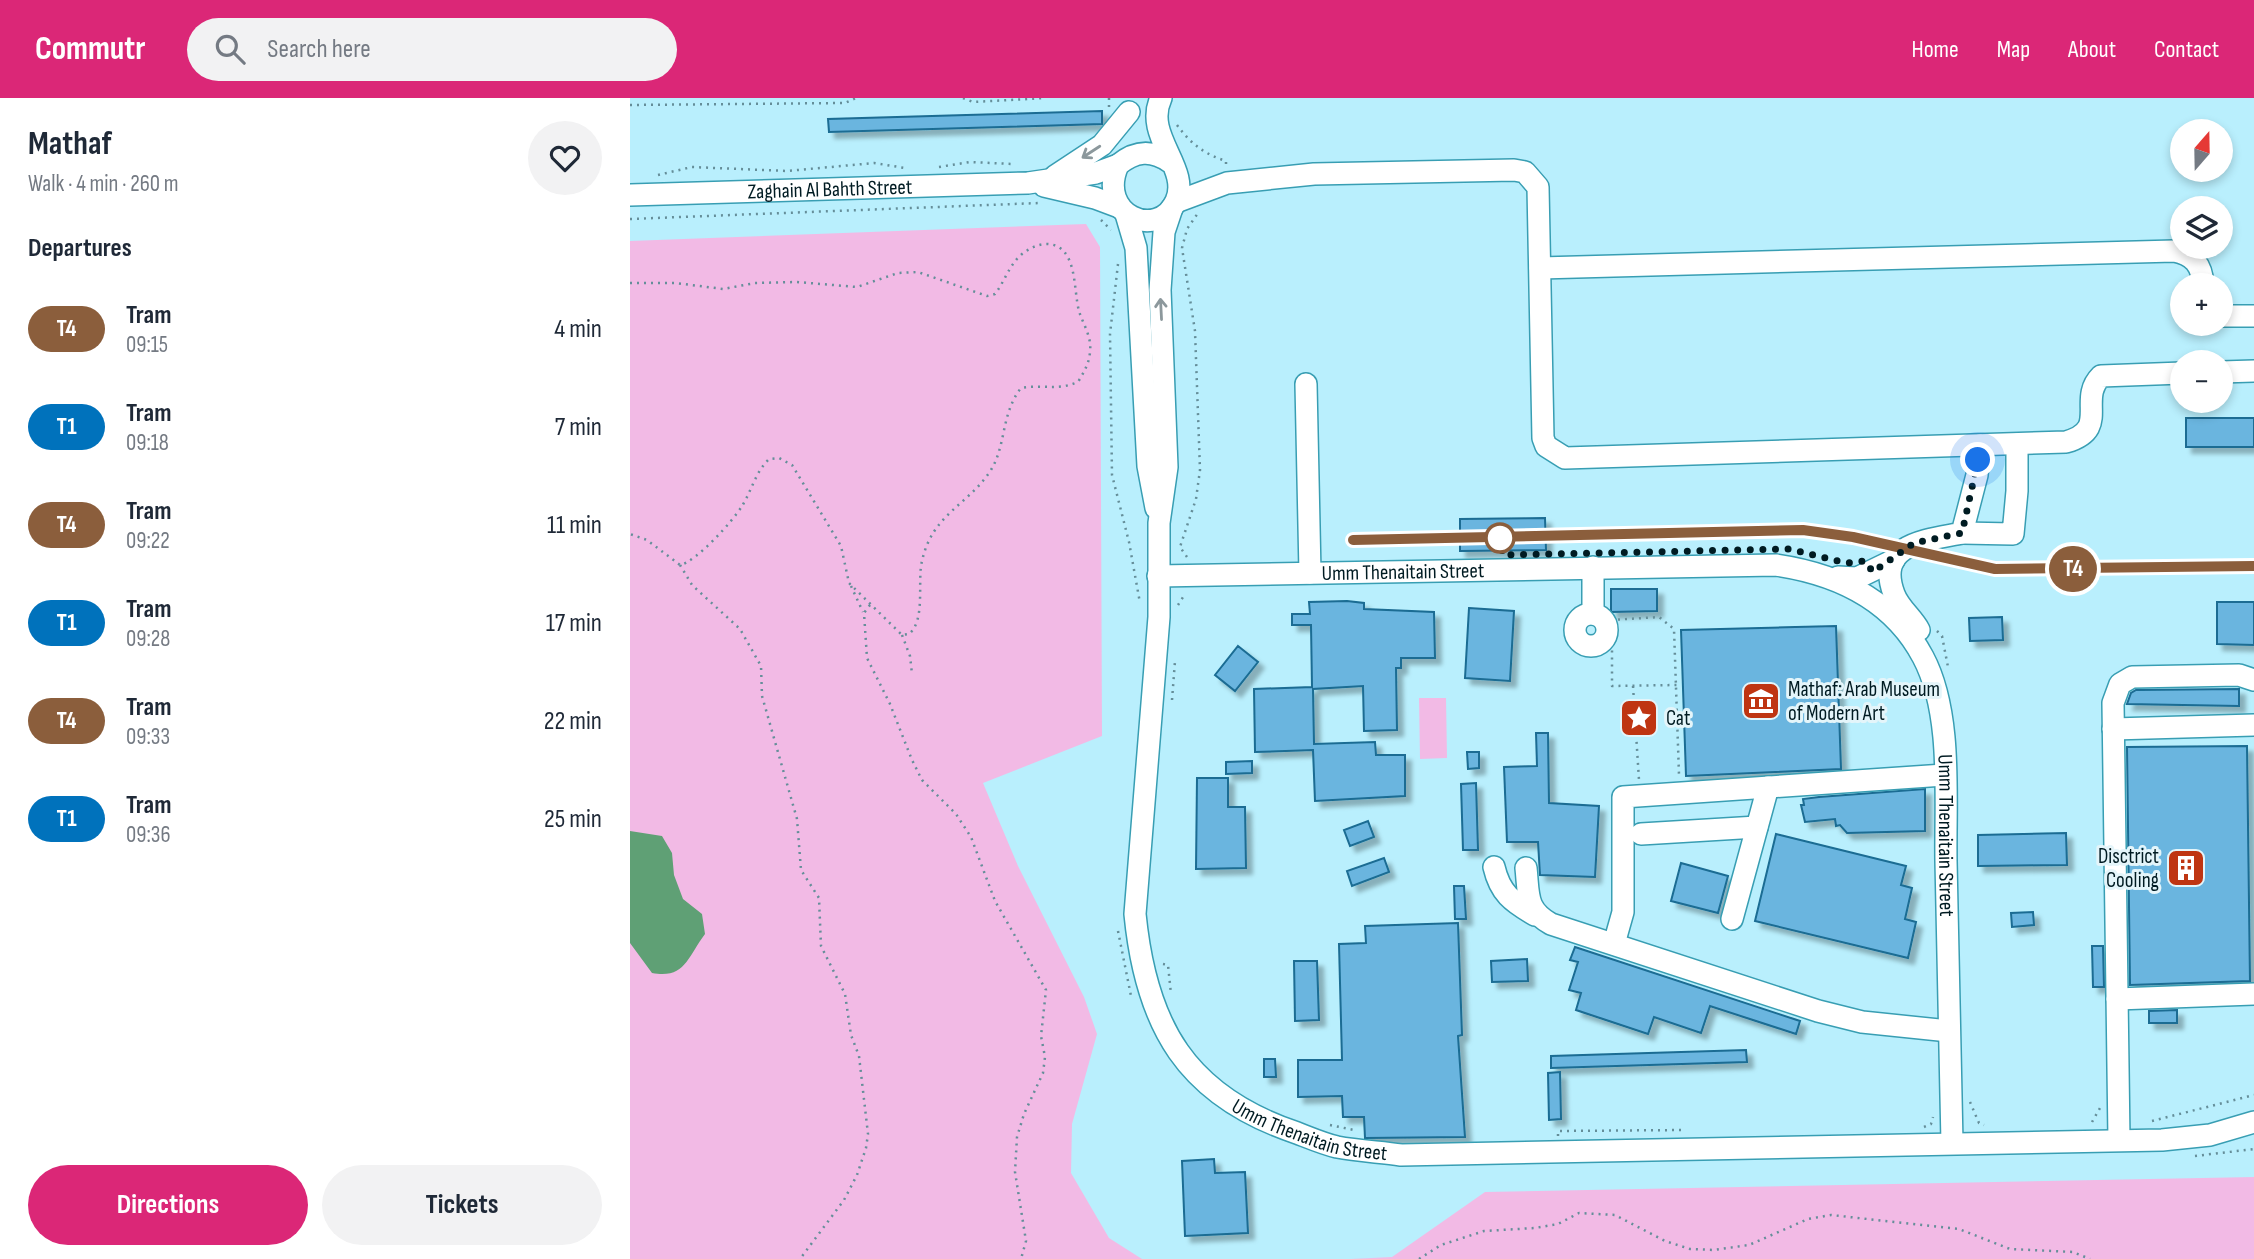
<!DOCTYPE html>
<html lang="en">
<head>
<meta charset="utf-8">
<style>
  body { margin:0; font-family:"Sofia Sans Condensed",sans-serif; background:#f2f2f3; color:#1f2937; height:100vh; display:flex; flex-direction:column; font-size:26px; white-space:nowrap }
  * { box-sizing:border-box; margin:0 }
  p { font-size:23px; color:#747a83 }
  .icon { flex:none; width:38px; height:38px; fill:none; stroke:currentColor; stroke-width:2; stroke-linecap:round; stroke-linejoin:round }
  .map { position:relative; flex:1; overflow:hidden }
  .sheet { display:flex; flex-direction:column; background:#fff; width:630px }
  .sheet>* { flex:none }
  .badge { padding:0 14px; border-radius:23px; font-size:24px; line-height:46px }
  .needle { width:46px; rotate:20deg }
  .fabs { position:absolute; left:1540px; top:21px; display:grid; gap:14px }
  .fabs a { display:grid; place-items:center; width:63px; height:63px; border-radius:50%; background:#fff; box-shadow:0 4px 10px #0003; font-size:35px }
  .you { position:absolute; width:35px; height:35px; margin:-18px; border:5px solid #fff; border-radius:50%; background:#1a73e8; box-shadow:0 0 0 10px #1a73e833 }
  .map>.badge { position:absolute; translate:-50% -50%; box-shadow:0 0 0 4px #fff }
  h2 { padding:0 28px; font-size:26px; line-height:63px }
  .round { display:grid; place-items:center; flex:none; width:74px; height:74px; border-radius:37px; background:#f2f2f3 }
  .headline { display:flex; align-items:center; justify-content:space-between; height:119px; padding:0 28px }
  h1 { font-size:33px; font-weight:700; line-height:52px }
  .primary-button { display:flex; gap:14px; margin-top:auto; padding:14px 28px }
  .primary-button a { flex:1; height:80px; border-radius:42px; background:#db2777; color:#fff; font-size:28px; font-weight:700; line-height:80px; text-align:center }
  .primary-button a+a { background:#f2f2f3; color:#1f2937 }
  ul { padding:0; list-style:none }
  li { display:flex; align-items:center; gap:21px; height:98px; padding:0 28px }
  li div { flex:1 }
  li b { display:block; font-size:26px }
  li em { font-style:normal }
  li .badge { min-width:77px; font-weight:700; text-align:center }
  header { display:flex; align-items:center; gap:42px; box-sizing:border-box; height:98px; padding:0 35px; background:#db2777; color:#fff }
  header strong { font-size:33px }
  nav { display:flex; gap:38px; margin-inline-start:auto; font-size:24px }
  .search { width:490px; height:63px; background:#f2f2f3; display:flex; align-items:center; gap:18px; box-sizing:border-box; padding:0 24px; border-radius:38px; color:#747a83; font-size:26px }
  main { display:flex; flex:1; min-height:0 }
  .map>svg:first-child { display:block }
  .green { fill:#f2bae5 }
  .water { fill:#5fa075 }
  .building { fill:#6ab5df; stroke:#1a6c93; stroke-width:2; filter:url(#shadow) }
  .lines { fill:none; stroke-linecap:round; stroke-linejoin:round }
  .minor-casing { stroke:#389eb3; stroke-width:24 }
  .path { stroke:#658e99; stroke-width:2.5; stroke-dasharray:2 5; stroke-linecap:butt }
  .minor { stroke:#fff; stroke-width:21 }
  .tram { stroke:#40646d; stroke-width:2 }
  .oneway { stroke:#8c989c }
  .line-casing { stroke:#fff; stroke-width:16 }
  .line { stroke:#8b5e3c; stroke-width:10 }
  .walk { stroke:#001b22; stroke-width:7; stroke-dasharray:0 12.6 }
  .stop-dot { fill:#fff; stroke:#8b5e3c; stroke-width:3.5 }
  .labels { text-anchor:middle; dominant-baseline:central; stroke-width:6; stroke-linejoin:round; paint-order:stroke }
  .street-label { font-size:21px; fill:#001b22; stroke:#e4f5fa }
  .poi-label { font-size:21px; fill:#001b22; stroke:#e4f5fa; text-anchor:start }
</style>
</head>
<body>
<header>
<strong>Commutr</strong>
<div class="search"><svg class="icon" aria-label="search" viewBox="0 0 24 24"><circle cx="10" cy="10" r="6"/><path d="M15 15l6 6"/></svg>Search here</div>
<nav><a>Home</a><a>Map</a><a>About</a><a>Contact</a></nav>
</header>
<main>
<section class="sheet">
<div class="headline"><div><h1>Mathaf</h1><p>Walk · 4 min · 260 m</p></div><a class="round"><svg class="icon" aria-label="heart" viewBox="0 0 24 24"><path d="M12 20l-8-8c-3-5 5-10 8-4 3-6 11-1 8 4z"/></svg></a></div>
<h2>Departures</h2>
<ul>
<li><span class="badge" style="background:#8b5e3c;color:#fff">T4</span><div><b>Tram</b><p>09:15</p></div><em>4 min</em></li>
<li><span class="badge" style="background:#0072bc;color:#fff">T1</span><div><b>Tram</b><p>09:18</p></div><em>7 min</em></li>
<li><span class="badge" style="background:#8b5e3c;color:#fff">T4</span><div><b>Tram</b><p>09:22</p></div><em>11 min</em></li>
<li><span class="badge" style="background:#0072bc;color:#fff">T1</span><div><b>Tram</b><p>09:28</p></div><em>17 min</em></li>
<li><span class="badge" style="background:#8b5e3c;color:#fff">T4</span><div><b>Tram</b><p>09:33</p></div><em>22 min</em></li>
<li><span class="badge" style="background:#0072bc;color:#fff">T1</span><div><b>Tram</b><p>09:36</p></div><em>25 min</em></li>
</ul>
<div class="primary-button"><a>Directions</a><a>Tickets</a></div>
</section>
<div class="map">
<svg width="1624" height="1161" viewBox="0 0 1624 1161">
  <defs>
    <filter id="shadow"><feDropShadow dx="6" dy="6" stdDeviation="2" flood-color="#0004"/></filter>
  </defs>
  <rect width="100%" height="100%" fill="#b9effd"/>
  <path class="green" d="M456,126L470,149L472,638L353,685L388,768L454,899L467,936L442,1026L441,1075L479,1140L512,1161H0V143Z
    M816,600L817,660L790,661L789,600Z
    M1624,1079V1161H721L762,1159L855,1094Z"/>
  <path class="water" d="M0,733L32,738L42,755L44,777L53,801L72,816L75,836C57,860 55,881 22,875L0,845Z"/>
  <path class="building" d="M472,13V26L199,34L198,21Z
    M1556,320H1624V349H1556Z
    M915,420L916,452L830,453V421Z
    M981,491H1027V513L981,514Z
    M717,503L734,505V511L804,514L805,560H771V570H766L767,632L734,633L733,588L683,591L684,646L745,644L746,657H775V698L685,703L683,652L625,654L624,591L682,589L681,527H662V516H680L679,504Z
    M1587,504H1624V547L1587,546Z
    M839,510L884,513L880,583L835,580Z
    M1372,519L1373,542L1340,543L1339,520Z
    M1206,528L1211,671L1056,678L1051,532Z
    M608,548L628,564L605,593L585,577Z
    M1609,591V608L1497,606L1501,595L1506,592Z
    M906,635H918L919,705L969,708L965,779L910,777L908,744H877L874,669L907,668Z
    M1617,648L1620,883L1500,887L1497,649Z
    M837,654H849V670L838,671Z
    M622,663V675L596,676V664Z
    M567,680H598V709H615L616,770L566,771Z
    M846,685L848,752H833L831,686Z
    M1295,691V733L1217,735L1210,727L1206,728L1205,721L1175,724L1171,707H1174L1173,701L1189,699Z
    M738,723L744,739L720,748L714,732Z
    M1436,735L1437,767L1348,768V737Z
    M1146,736L1276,768L1271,787L1282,790L1275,821L1286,824L1278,860L1125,823Z
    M754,760L759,774L722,788L717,773Z
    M1051,765L1098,778L1088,815L1041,803Z
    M824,788H834L836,821H825Z
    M1403,814L1404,827L1382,829L1381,815Z
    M828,825L832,937L828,938L835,1039L735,1040L734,1019H713L712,998L668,999V962H712L709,846L736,845L735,828Z
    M1462,848H1473L1474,889H1463Z
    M945,849L1170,923L1166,936L1080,908L1071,935L1024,919L1018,936L946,912L951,895L939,892L948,864L940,862Z
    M897,861L898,883L862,884L861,863Z
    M664,863H687L689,922L665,923Z
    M1547,912V925H1519V913Z
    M1116,952L1117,964L921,970V958Z
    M634,961H645L646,979H634Z
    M930,974L931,1021L919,1022L918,975Z
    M584,1061L585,1075L615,1074L618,1135L555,1138L552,1063Z"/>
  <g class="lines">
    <defs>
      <g id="minor">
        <path d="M531,0C513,38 561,70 546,103C528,143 466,117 488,67C505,53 521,51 540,64"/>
        <path d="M425,78L472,47L499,14"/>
        <path d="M414,88L465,100L489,109"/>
        <path id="s1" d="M0,97L398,85L466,75L488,67"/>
        <path d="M546,104L597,85L684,76L884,72L895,74L908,89L913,340L916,348L935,360L1436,344C1481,331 1447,302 1471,278L1552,275"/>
        <path id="s2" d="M542,110L534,134L530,192L537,369L529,425V519L505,816C516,928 556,998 667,1035C680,1040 694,1046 707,1049C728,1053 750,1054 771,1057L1532,1042L1580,1037L1624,1024"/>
        <path d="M496,116L506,150L518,368L526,410"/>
        <path d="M910,170L1544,153C1564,157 1572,167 1573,187"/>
        <path d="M1591,218H1624"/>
        <path d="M1591,274L1624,273"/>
        <path d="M676,286L680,475"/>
        <path d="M1332,435L1383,436L1387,393V346"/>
        <path d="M963,469V516"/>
        <path id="s3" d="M528,478L1146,467C1207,476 1263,502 1293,559C1323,615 1315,701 1316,763C1318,857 1320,951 1322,1045"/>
        <path d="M1208,479L1227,480L1264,462"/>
        <circle cx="961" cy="532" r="16"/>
        <path d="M1289,532C1283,520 1269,510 1264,496C1245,445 1298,442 1332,435L1347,377L1350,347"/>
        <path d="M1483,631L1624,627"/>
        <path d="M1011,736L1127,729"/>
        <path d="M864,769C870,795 882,804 905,817"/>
        <path d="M896,770C899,797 895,811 921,826L1188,913L1232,924L1319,933"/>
        <path d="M1102,821L1138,689"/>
        <path d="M984,846L993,814V699L1314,677"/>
        <path d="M1487,901L1624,896"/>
        <path d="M1489,1042L1483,605L1490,586L1502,579L1609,577L1624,582"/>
      </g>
    </defs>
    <use href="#minor" class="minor-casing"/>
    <path class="path" d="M333,0L343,4L416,0
      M479,0V10
      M0,7L215,5L226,0
      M547,27C561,46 574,56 596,63V67
      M309,69L340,64L383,66
      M28,77L62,69L157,73L244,65L275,70
      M0,121L409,105
      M471,122L481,132
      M488,166L480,236L482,377L499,444L510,505
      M0,185H45L93,191L125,185L167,184L227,189L268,175L288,174L357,198L365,196C375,183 379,167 392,156C400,150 408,146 417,146C448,147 443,191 449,213C453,226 462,239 460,254C459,266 454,274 448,284C427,293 413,286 391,290C370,317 377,349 359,375C336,408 302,417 292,463C287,483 296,522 279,536L272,537L219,485L211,448L162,367L149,360L139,361C125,375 122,392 112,408C103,423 66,464 50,467L17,442L0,436
      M557,459L550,449L566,401L570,372L565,233L552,150L557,131L568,115
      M50,467L62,487L110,531L131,568L132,598L167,721L171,772L189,800L191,848L215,896L221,937L229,958L238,1036L236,1050L227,1077L214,1102L170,1161
      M221,488L233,514
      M240,507L234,515L237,560L260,606L282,662L292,682L326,716L341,739L365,803L416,892L411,938L415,959L413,975L394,1016L387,1039L385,1074L396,1143L391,1161
      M548,507L555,496
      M981,522L1029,519L1044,531L1049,677
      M1307,533L1312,538L1318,569
      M272,537L280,558L282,576
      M976,540L982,551V588L1047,587
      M1003,588L1009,682
      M542,602L545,563
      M488,833L501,898
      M533,866L538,867L541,896
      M1340,1004L1349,1025L1354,1027
      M1522,1023L1624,997
      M1462,1024L1470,1010
      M700,1027L724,1032
      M1294,1029L1301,1026L1303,1019
      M928,1038V1033L1053,1032
      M1565,1058L1624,1051
      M789,1161L811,1147L854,1133L905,1130L928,1126L949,1115L985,1117L1035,1143L1060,1151L1084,1152L1119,1147L1178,1121L1201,1117L1329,1131L1380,1151L1443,1154L1460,1161"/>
    <use href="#minor" class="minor"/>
    <path class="tram" d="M915,434L1173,432L1223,439L1365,471L1624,468
      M723,442L827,441"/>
  </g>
  <defs><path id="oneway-shaft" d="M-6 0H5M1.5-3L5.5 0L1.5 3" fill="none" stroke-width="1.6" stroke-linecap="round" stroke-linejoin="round" transform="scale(1.75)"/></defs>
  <g class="oneway">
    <use href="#oneway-shaft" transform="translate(461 54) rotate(147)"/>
    <use href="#oneway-shaft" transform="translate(531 211) rotate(-93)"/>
  </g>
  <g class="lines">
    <defs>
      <path id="line" d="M723,442L1173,432L1223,439L1365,471L1624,468"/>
    </defs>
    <use href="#line" class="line-casing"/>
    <use href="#line" class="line"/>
    <path class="walk" d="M870,440L873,457L1159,451L1216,465L1235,463L1243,474L1284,445L1332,435L1348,362"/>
  </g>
  <defs>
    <symbol id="museum-square" viewBox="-11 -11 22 22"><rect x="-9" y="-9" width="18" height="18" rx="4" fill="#bf3512" stroke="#e4f5fa"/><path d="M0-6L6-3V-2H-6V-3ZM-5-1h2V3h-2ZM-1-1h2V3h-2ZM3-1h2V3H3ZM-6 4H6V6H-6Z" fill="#fff"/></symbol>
    <symbol id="sight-square" viewBox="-11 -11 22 22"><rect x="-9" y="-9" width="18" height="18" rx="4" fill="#bf3512" stroke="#e4f5fa"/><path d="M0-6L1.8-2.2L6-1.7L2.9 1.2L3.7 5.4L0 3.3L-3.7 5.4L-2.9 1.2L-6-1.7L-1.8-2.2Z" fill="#fff"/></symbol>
    <symbol id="building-square" viewBox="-11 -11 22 22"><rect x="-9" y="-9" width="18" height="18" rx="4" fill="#bf3512" stroke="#e4f5fa"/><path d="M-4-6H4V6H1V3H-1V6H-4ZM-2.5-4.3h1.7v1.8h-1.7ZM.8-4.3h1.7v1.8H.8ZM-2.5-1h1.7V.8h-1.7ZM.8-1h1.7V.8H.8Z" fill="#fff"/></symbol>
  </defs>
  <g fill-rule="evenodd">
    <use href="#museum-square" x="1109" y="581" width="44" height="44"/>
    <use href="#sight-square" x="987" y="598" width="44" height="44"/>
    <use href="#building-square" x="1534" y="748" width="44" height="44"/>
  </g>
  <circle class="stop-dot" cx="870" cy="440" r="14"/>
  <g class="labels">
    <g class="street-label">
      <text stroke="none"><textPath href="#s1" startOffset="200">Zaghain Al Bahth Street</textPath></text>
      <text stroke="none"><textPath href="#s3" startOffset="245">Umm Thenaitain Street</textPath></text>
      <text stroke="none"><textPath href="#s3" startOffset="980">Umm Thenaitain Street</textPath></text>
      <text stroke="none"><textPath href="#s2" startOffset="1013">Umm Thenaitain Street</textPath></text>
    </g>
    <g class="poi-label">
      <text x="1158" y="591">Mathaf: Arab Museum<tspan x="1158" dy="24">of Modern Art</tspan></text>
      <text x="1036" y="620">Cat</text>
      <text x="1529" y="758" text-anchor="end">Disctrict<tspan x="1529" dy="24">Cooling</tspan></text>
    </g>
  </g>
</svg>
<div class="fabs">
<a><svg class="needle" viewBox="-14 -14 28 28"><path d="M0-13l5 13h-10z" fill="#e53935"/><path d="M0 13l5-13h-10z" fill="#747a83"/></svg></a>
<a><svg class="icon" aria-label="layers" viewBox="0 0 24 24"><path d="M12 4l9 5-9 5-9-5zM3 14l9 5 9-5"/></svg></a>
<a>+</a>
<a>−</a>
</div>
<div class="you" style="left:1348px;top:362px"></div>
<b class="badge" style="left:1443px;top:471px;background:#8b5e3c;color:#fff">T4</b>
</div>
</main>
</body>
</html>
